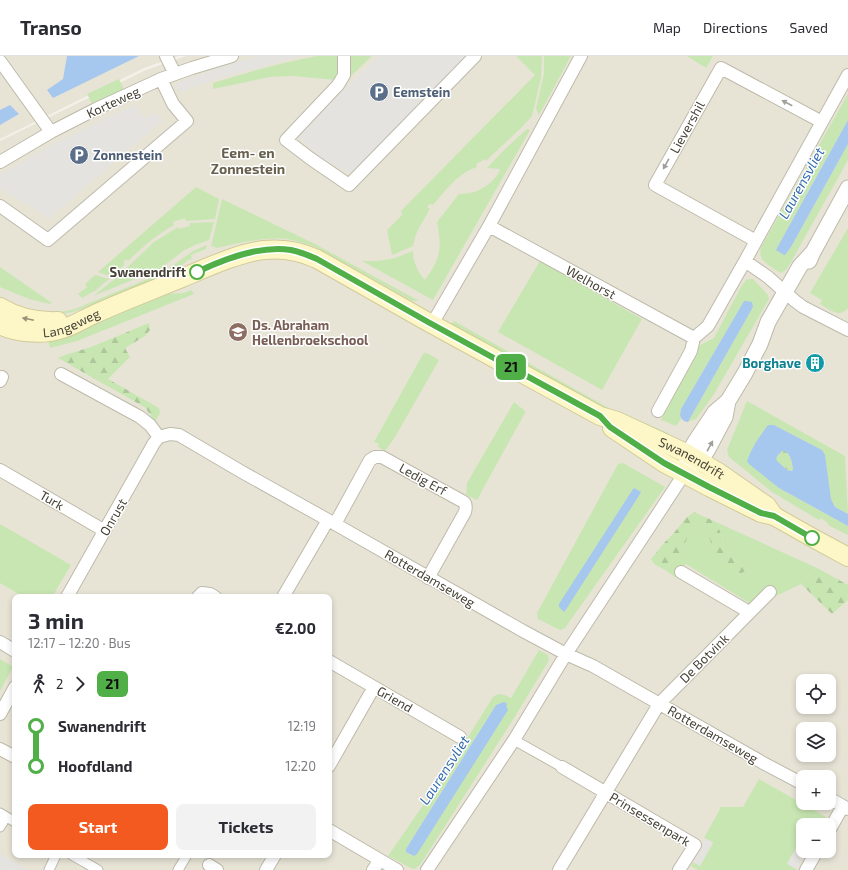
<!DOCTYPE html>
<html lang="en">
<head>
<meta charset="utf-8">
<style>
  body { margin:0; font-family:"Exo 2",sans-serif; background:#f2f2f3; color:#2b2b33; height:100vh; display:flex; flex-direction:column; font-size:15px; white-space:nowrap }
  * { box-sizing:border-box; margin:0 }
  p { font-size:13px; color:#7c7c81 }
  .icon { flex:none; width:22px; height:22px; fill:none; stroke:currentColor; stroke-width:2; stroke-linecap:round; stroke-linejoin:round }
  .map { position:relative; flex:1; overflow:hidden }
  .drawer { position:absolute; left:12px; top:538px; width:320px; height:264px; display:flex; flex-direction:column; background:#fff; border-radius:8px; box-shadow:0 2px 6px #0003 }
  .drawer>* { flex:none }
  .badge { padding:0 8px; border-radius:6px; font-size:14px; line-height:26px }
  .controls { position:absolute; left:796px; top:618px; display:grid; gap:8px }
  .controls a { display:grid; place-items:center; width:40px; height:40px; border-radius:8px; background:#fff; box-shadow:0 2px 6px #0003; font-size:20px }
  .map>.badge { position:absolute; translate:-50% -50%; box-shadow:0 0 0 2px #fff }
  .legs { display:flex; align-items:center; gap:6px; height:44px; padding:0 16px; font-size:13px }
  .legs p { margin-inline-start:auto }
  .summary { display:flex; align-items:center; justify-content:space-between; height:68px; padding:0 16px }
  h1 { font-size:22px; font-weight:700; line-height:30px }
  .button { display:flex; gap:8px; margin-top:auto; padding:8px 16px }
  .button a { flex:1; height:46px; border-radius:8px; background:#f25a1f; color:#fff; font-size:16px; font-weight:700; line-height:46px; text-align:center }
  .button a+a { background:#f2f2f3; color:#2b2b33 }
  ul { padding:0 16px; list-style:none }
  li { display:flex; align-items:center; gap:14px; height:40px; font-size:15px }
  li i { display:grid; place-items:center; width:6px; height:100%; margin:0 5px; background:currentColor }
  li i::after { content:''; width:10px; height:10px; margin:-5px; border:3px solid; border-radius:50%; background:#fff }
  li p { margin-inline-start:auto }
  li:first-child i { background:linear-gradient(#0000 50%,currentColor 0) }
  li:last-child i { background:linear-gradient(currentColor 50%,#0000 0) }
  header { display:flex; align-items:center; gap:24px; box-sizing:border-box; height:56px; padding:0 20px; background:#fff; border-bottom:1px solid #e1e1e2 }
  header strong { font-size:19px }
  nav { display:flex; gap:22px; margin-inline-start:auto; font-size:14px }
  .map>svg:first-child { display:block }
  .residential { fill:#e7e4d6; fill-rule:evenodd }
  .green { fill:#c8e6b2; fill-rule:evenodd }
  .forest { fill:url(#forest-firs) }
  .parking { fill:#e4e3df }
  .water { fill:#a6c7ee; fill-rule:evenodd }
  .lines { fill:none; stroke-linecap:round; stroke-linejoin:round }
  .pedestrian-casing { stroke:#bebaaa; stroke-width:11 }
  .minor-casing { stroke:#bebaaa; stroke-width:14 }
  .tertiary-casing { stroke:#bebaaa; stroke-width:17 }
  .secondary-casing { stroke:#d2ca99; stroke-width:20 }
  .pedestrian { stroke:#fff; stroke-width:9 }
  .minor { stroke:#fff; stroke-width:12 }
  .tertiary { stroke:#fff; stroke-width:15 }
  .secondary { stroke:#fdf7c8; stroke-width:18 }
  .oneway { fill:#a2a09b }
  .oneway2 { fill:#989378 }
  .line-1-casing { stroke:#fff; stroke-width:9 }
  .line-1 { stroke:#50af46; stroke-width:6 }
  .stop-1-dot { fill:#fff; stroke:#50af46; stroke-width:2 }
  .labels { text-anchor:middle; dominant-baseline:central; stroke-width:3; stroke-linejoin:round; paint-order:stroke }
  .service-label { font-size:13px; font-weight:bold; fill:#4e5e75; stroke:#fff; text-anchor:start }
  .street-label { font-size:13px; fill:#464237; stroke:#fff }
  .stop-label { font-size:13px; font-weight:bold; fill:#464237; stroke:#fff; text-anchor:end }
  .education-label { font-size:13px; font-weight:bold; fill:#785e54; stroke:#fff; text-anchor:start }
  .culture-label { font-size:13px; font-weight:bold; fill:#0d838f; stroke:#fff; text-anchor:end }
  .neighbourhood-label { font-size:14px; font-weight:bold; fill:#69614e; stroke:#fff }
  .water-label { font-size:14px; font-style:italic; fill:#336baf; stroke:#fff }
</style>
</head>
<body>
<header>
<strong>Transo</strong>
<nav><a>Map</a><a>Directions</a><a>Saved</a></nav>
</header>
<div class="map">
<svg width="848" height="814" viewBox="0 0 848 814">
  <defs>
    <pattern id="forest-firs" width="22" height="20" patternUnits="userSpaceOnUse"><rect width="22" height="20" fill="#c8e6b2"/><path d="M5 1l3.5 6h-7zM16 11l3.5 6h-7z" fill="#adc69a"/></pattern>
  </defs>
  <rect width="100%" height="100%" fill="#f3f1e8"/>
  <path class="residential" d="M0,0H178L144,12L0,83Z
    M186,0H848V814H0V85L146,14ZM15,541H329V799H15ZM803,625H829V651H803ZM803,673H829V699H803ZM803,721H829V747H803ZM803,769H829V795H803Z"/>
  <path class="green" d="M317,0H339V19L336,24L293,20L270,21L213,33V27C247,16 281,7 317,0Z
    M349,0H372L349,22Z
    M516,0H542L541,22L532,60L523,70L486,105L485,103L476,108L477,111C458,117 446,134 433,149L430,148L427,151L430,153C422,167 416,174 413,190L392,199L387,174L402,159L401,155L535,19Z
    M544,0H571L539,59L536,53L544,18Z
    M687,0H713L706,12Z
    M119,23L124,33L92,48L87,38Z
    M848,38V64L778,190L784,199H785L791,191L848,88V104L791,206L786,214L781,217C776,215 763,206 761,201C760,197 760,194 761,191Z
    M527,73L530,74L433,244L362,205H378L395,202L413,195C413,206 418,216 425,224C441,202 442,192 437,166L459,138C465,138 472,137 477,135C486,131 498,122 500,113L487,112L506,92Z
    M196,131L219,143L215,163L186,165L185,162L173,166L174,169C156,179 143,191 128,205L126,203L123,206L125,208L112,221L98,216Z
    M222,143L315,188L419,245H412L315,191C306,188 297,185 287,183C264,181 238,187 216,192L214,190L211,191Z
    M214,166L209,184L195,189L183,195L160,213L93,240L115,223L154,186L178,171L179,173L190,170V167Z
    M848,172V252C840,263 829,253 820,248L822,244L810,237Z
    M207,189L206,193L191,199L192,203L188,204L174,216L73,256L48,260L49,257L66,255L75,253L162,217L193,195Z
    M540,205L642,263L602,334L498,276Z
    M0,211L52,247L50,248L29,243L0,231Z
    M95,219L109,223L96,234L82,242L78,238L87,231L85,228Z
    M749,223H753L768,239L769,243L714,338L696,363L688,366L753,251L744,245L681,353L680,359L681,363L676,370L661,364L700,289L714,282L742,229L746,224Z
    M191,234L194,238L77,285L50,292L47,280L165,238L184,237Z
    M454,265L621,359L645,367L668,377L665,383L618,362L535,315L451,268Z
    M425,297H427L439,304L395,381L385,395L378,391L379,388L374,386L423,298Z
    M747,345L845,400L848,458L835,451L831,443L825,400L822,394L774,369L779,432L848,470V479L828,469V467L821,462L819,464L772,436L729,401L727,394Z
    M514,346L524,354L525,357L495,411L477,444L466,439L467,427Z
    M623,407L665,431L565,572L560,574L538,563L537,557L618,408Z
    M716,466L817,512L801,528L776,540L767,533L751,548L686,508L679,515L680,516L678,523L665,514L680,497L689,478L694,471L702,473L708,479L717,504L745,512L730,500L723,491L722,480Z
    M0,468L71,509L52,541H24L0,527Z
    M539,594L548,599L549,604L548,606L511,667L420,809L416,812L413,813L388,800L450,710L493,641C499,636 505,639 511,642ZM504,647L406,796V793L496,649Z
    M0,603L13,611L0,635Z
    M759,723L826,761L822,769H803V780L799,786L803,788V794L797,791L787,807L796,813V814H698L691,810L693,806L700,810L713,787L704,782L721,751H743Z"/>
  <path class="forest" d="M149,267L150,274L145,280L125,292L130,301L108,323L159,352L160,357L155,366H153L151,359L148,356L146,352L58,302L62,300L91,291Z
    M782,395H785C791,399 792,406 793,413L791,415L787,414L776,404L777,400Z
    M694,456L716,466L722,480L723,491L730,500L745,512L746,515L739,518L726,517C723,513 719,509 717,504C709,490 714,476 695,471L689,478L680,497L665,514L654,508L651,503L663,488L673,478L686,462Z
    M817,512L848,529V544L832,558L801,528Z"/>
  <path class="parking" d="M259,0H301L236,17L179,36L176,27L233,7Z
    M379,0H468L351,118L322,103L296,79L303,72Z
    M134,49L146,63L154,56L163,64L49,162L0,132V119L51,89L96,67Z
    M706,783L713,786L700,810L693,806Z
    M797,790L803,794V795L807,796L796,813L787,808Z
    M0,798L28,814H0Z"/>
  <path class="water" d="M67,0H139L53,42L47,34L63,23Z
    M10,49L19,58L0,69V54Z
    M848,64V88L791,191L785,199H784L776,194L778,190Z
    M744,245H746L752,246L753,251L688,366C684,366 681,363 680,359L681,353Z
    M768,369H774L822,394L825,399L831,443L835,451L848,458V470L779,432L749,408L747,405C752,391 760,380 768,369ZM782,395H785C791,399 792,406 793,413L792,415L787,414L776,404L777,400Z
    M634,432L641,436L640,438L565,555L564,556L559,551V548L633,433Z
    M504,646L505,647L506,646L507,649H506L508,654L417,798L414,800L406,796V793L496,649L501,647Z"/>
  <g class="lines">
    <defs>
      <path id="pedestrian" d="M514,684L562,711
        M0,757L15,766
        M0,771L6,761
        M72,799L98,814
        M49,814L56,799
        M178,814L187,799"/>
      <path id="minor" d="M166,0L175,18
        M344,0V19L338,29L286,84L311,103L349,129L475,0
        M0,5L51,76
        M0,106L51,76L96,53L161,23L192,12L232,0
        M0,150L48,184L187,65L173,48L161,23
        M489,170L694,282
        M756,185L655,129L721,12L822,66
        M745,205L768,221L795,245L803,251L848,274
        M432,268L489,170L581,0
        M694,282L708,270L745,205L756,185L848,19
        M61,318L140,361L150,369L159,381L170,378L179,379L242,416L328,464L523,575L566,598L593,610L765,708L803,728
        M0,325L2,321
        M658,355L691,295L694,282
        M0,414L105,475
        M335,468L370,404L375,401H382L462,445C467,447 466,452 465,456L428,522
        M681,516L749,556
        M67,541L154,387L159,381
        M198,541L202,537L210,538L215,541
        M283,541L328,464
        M0,586L15,595
        M329,605L460,681
        M0,658L15,631
        M0,693L15,701
        M329,710L374,631
        M562,711L695,789L679,814
        M829,742L848,753
        M329,774L397,814
        M829,775L843,750
        M209,809L217,814
        M266,814L275,799
        M373,814L380,804
        M427,814L514,684L566,598L654,464L684,418
        M559,814L659,648L770,536
        M806,814L817,795"/>
      <path id="tertiary" d="M809,205L813,196L848,132
        M686,410L688,398L695,386L715,356L728,345
        M691,412L700,405L708,393L725,361L728,345L745,317L760,288L768,266L800,210L813,196"/>
      <g id="secondary">
        <path d="M0,251C18,262 37,266 58,265"/>
        <path id="s1" d="M0,269C15,277 42,279 59,274C72,271 83,263 95,258C123,245 153,234 182,222C206,212 238,197 264,194C283,192 300,195 317,203L428,266L600,360L617,365L688,398L718,416L767,450L774,460"/>
        <path d="M612,372L664,407L709,431L761,457L774,460L813,482L848,501"/>
      </g>
    </defs>
    <use href="#pedestrian" class="pedestrian-casing"/>
    <use href="#minor" class="minor-casing"/>
    <use href="#tertiary" class="tertiary-casing"/>
    <use href="#secondary" class="secondary-casing"/>
    <use href="#pedestrian" class="pedestrian"/>
    <use href="#minor" class="minor"/>
    <use href="#tertiary" class="tertiary"/>
    <use href="#secondary" class="secondary"/>
  </g>
  <defs><path id="oneway-solid" d="M-6-.8H1V-3.2L6.5 0L1 3.2V.8H-6Z"/></defs>
  <g class="oneway">
    <use href="#oneway-solid" transform="translate(787 47) rotate(-152)"/>
    <use href="#oneway-solid" transform="translate(666 108) rotate(119)"/>
    <use href="#oneway-solid" transform="translate(710 390) rotate(-61)"/>
  </g>
  <use class="oneway2" href="#oneway-solid" transform="translate(28 263) rotate(-168)"/>
  <g class="lines">
    <defs>
      <path id="line-1" d="M197,216C224,203 261,189 291,194C300,196 308,199 317,203L428,266L600,360L610,371L664,407L709,431L761,457L774,460L812,482"/>
    </defs>
    <use href="#line-1" class="line-1-casing"/>
    <use href="#line-1" class="line-1"/>
  </g>
  <defs>
    <symbol id="parking-disc" viewBox="-11 -11 22 22"><circle r="9.5" fill="#5c6f8a" stroke="#fff"/><path d="M-3.5-5.5H1a3.5 3.5 0 0 1 0 7H-1V5.5H-3.5ZM-1-3.4V-.6H.8a1.4 1.4 0 0 0 0-2.8Z" fill="#fff"/></symbol>
    <symbol id="school-disc" viewBox="-11 -11 22 22"><circle r="9.5" fill="#8d6e63" stroke="#fff"/><path d="M0-5L7-2L0 1L-7-2ZM-4 1L0 2.5L4 1V4Q0 6-4 4Z" fill="#fff"/></symbol>
    <symbol id="building-disc" viewBox="-11 -11 22 22"><circle r="9.5" fill="#0f9aa8" stroke="#fff"/><path d="M-4-6H4V6H1V3H-1V6H-4ZM-2.5-4.3h1.7v1.8h-1.7ZM.8-4.3h1.7v1.8H.8ZM-2.5-1h1.7V.8h-1.7ZM.8-1h1.7V.8H.8Z" fill="#fff"/></symbol>
  </defs>
  <g fill-rule="evenodd">
    <use href="#parking-disc" x="368" y="25" width="22" height="22"/>
    <use href="#parking-disc" x="68" y="88" width="22" height="22"/>
    <use href="#school-disc" x="227" y="265" width="22" height="22"/>
    <use href="#building-disc" x="804" y="296" width="22" height="22"/>
  </g>
  <g class="stop-1-dot">
    <circle cx="197" cy="216" r="7"/>
    <circle cx="812" cy="482" r="7"/>
  </g>
  <g class="labels">
    <g class="service-label">
      <text x="393" y="36">Eemstein</text>
      <text x="93" y="99">Zonnestein</text>
    </g>
    <g class="street-label">
      <text transform="translate(113 46) rotate(-25)">Korteweg</text>
      <text transform="translate(687 71) rotate(-61)">Lievershil</text>
      <text transform="translate(591 226) rotate(29)">Welhorst</text>
      <text stroke="none"><textPath href="#s1" startOffset="74">Langeweg</textPath></text>
      <text stroke="none"><textPath href="#s1" startOffset="760">Swanendrift</textPath></text>
      <text transform="translate(423 423) rotate(29)">Ledig Erf</text>
      <text transform="translate(52 444) rotate(30)">Turk</text>
      <text transform="translate(113 461) rotate(-60)">Onrust</text>
      <text transform="translate(430 522) rotate(30)">Rotterdamseweg</text>
      <text transform="translate(704 602) rotate(-45)">De Botvink</text>
      <text transform="translate(395 643) rotate(30)">Griend</text>
      <text transform="translate(713 678) rotate(30)">Rotterdamseweg</text>
      <text transform="translate(650 763) rotate(31)">Prinsessenpark</text>
    </g>
    <g class="stop-label">
      <text x="186" y="216">Swanendrift</text>
    </g>
    <g class="education-label">
      <text x="252" y="269">Ds. Abraham<tspan x="252" dy="15">Hellenbroekschool</tspan></text>
    </g>
    <g class="culture-label">
      <text x="801" y="307">Borghave</text>
    </g>
    <g class="neighbourhood-label">
      <text x="248" y="96">Eem- en<tspan x="248" dy="16">Zonnestein</tspan></text>
    </g>
    <g class="water-label">
      <text transform="translate(801 127) rotate(-61)">Laurensvliet</text>
      <text transform="translate(444 714) rotate(-57)">Laurensvliet</text>
    </g>
  </g>
</svg>
<div class="controls">
<a><svg class="icon" aria-label="locate" viewBox="0 0 24 24"><circle cx="12" cy="12" r="6"/><path d="M12 2v4M12 18v4M2 12h4M18 12h4"/></svg></a>
<a><svg class="icon" aria-label="layers" viewBox="0 0 24 24"><path d="M12 4l9 5-9 5-9-5zM3 14l9 5 9-5"/></svg></a>
<a>+</a>
<a>−</a>
</div>
<b class="badge" style="left:511px;top:311px;background:#50af46;color:#111">21</b>
<section class="drawer">
<div class="summary"><div><h1>3 min</h1><p>12:17 – 12:20 · Bus</p></div><b>€2.00</b></div>
<div class="legs"><svg class="icon" aria-label="walk" viewBox="0 0 24 24"><circle cx="13" cy="4" r="2"/><path d="M13 8l-2 6 4 7M11 14l-3 7M7 12l3-4h3l4 4"/></svg>2<svg class="icon" aria-label="forward" viewBox="0 0 24 24"><path d="M9 5l7 7-7 7"/></svg><b class="badge" style="background:#50af46;color:#111">21</b></div>
<ul>
<li><i style="color:#50af46"></i><b>Swanendrift</b><p>12:19</p></li>
<li><i style="color:#50af46"></i><b>Hoofdland</b><p>12:20</p></li>
</ul>
<div class="button"><a>Start</a><a>Tickets</a></div>
</section>
</div>
</body>
</html>
